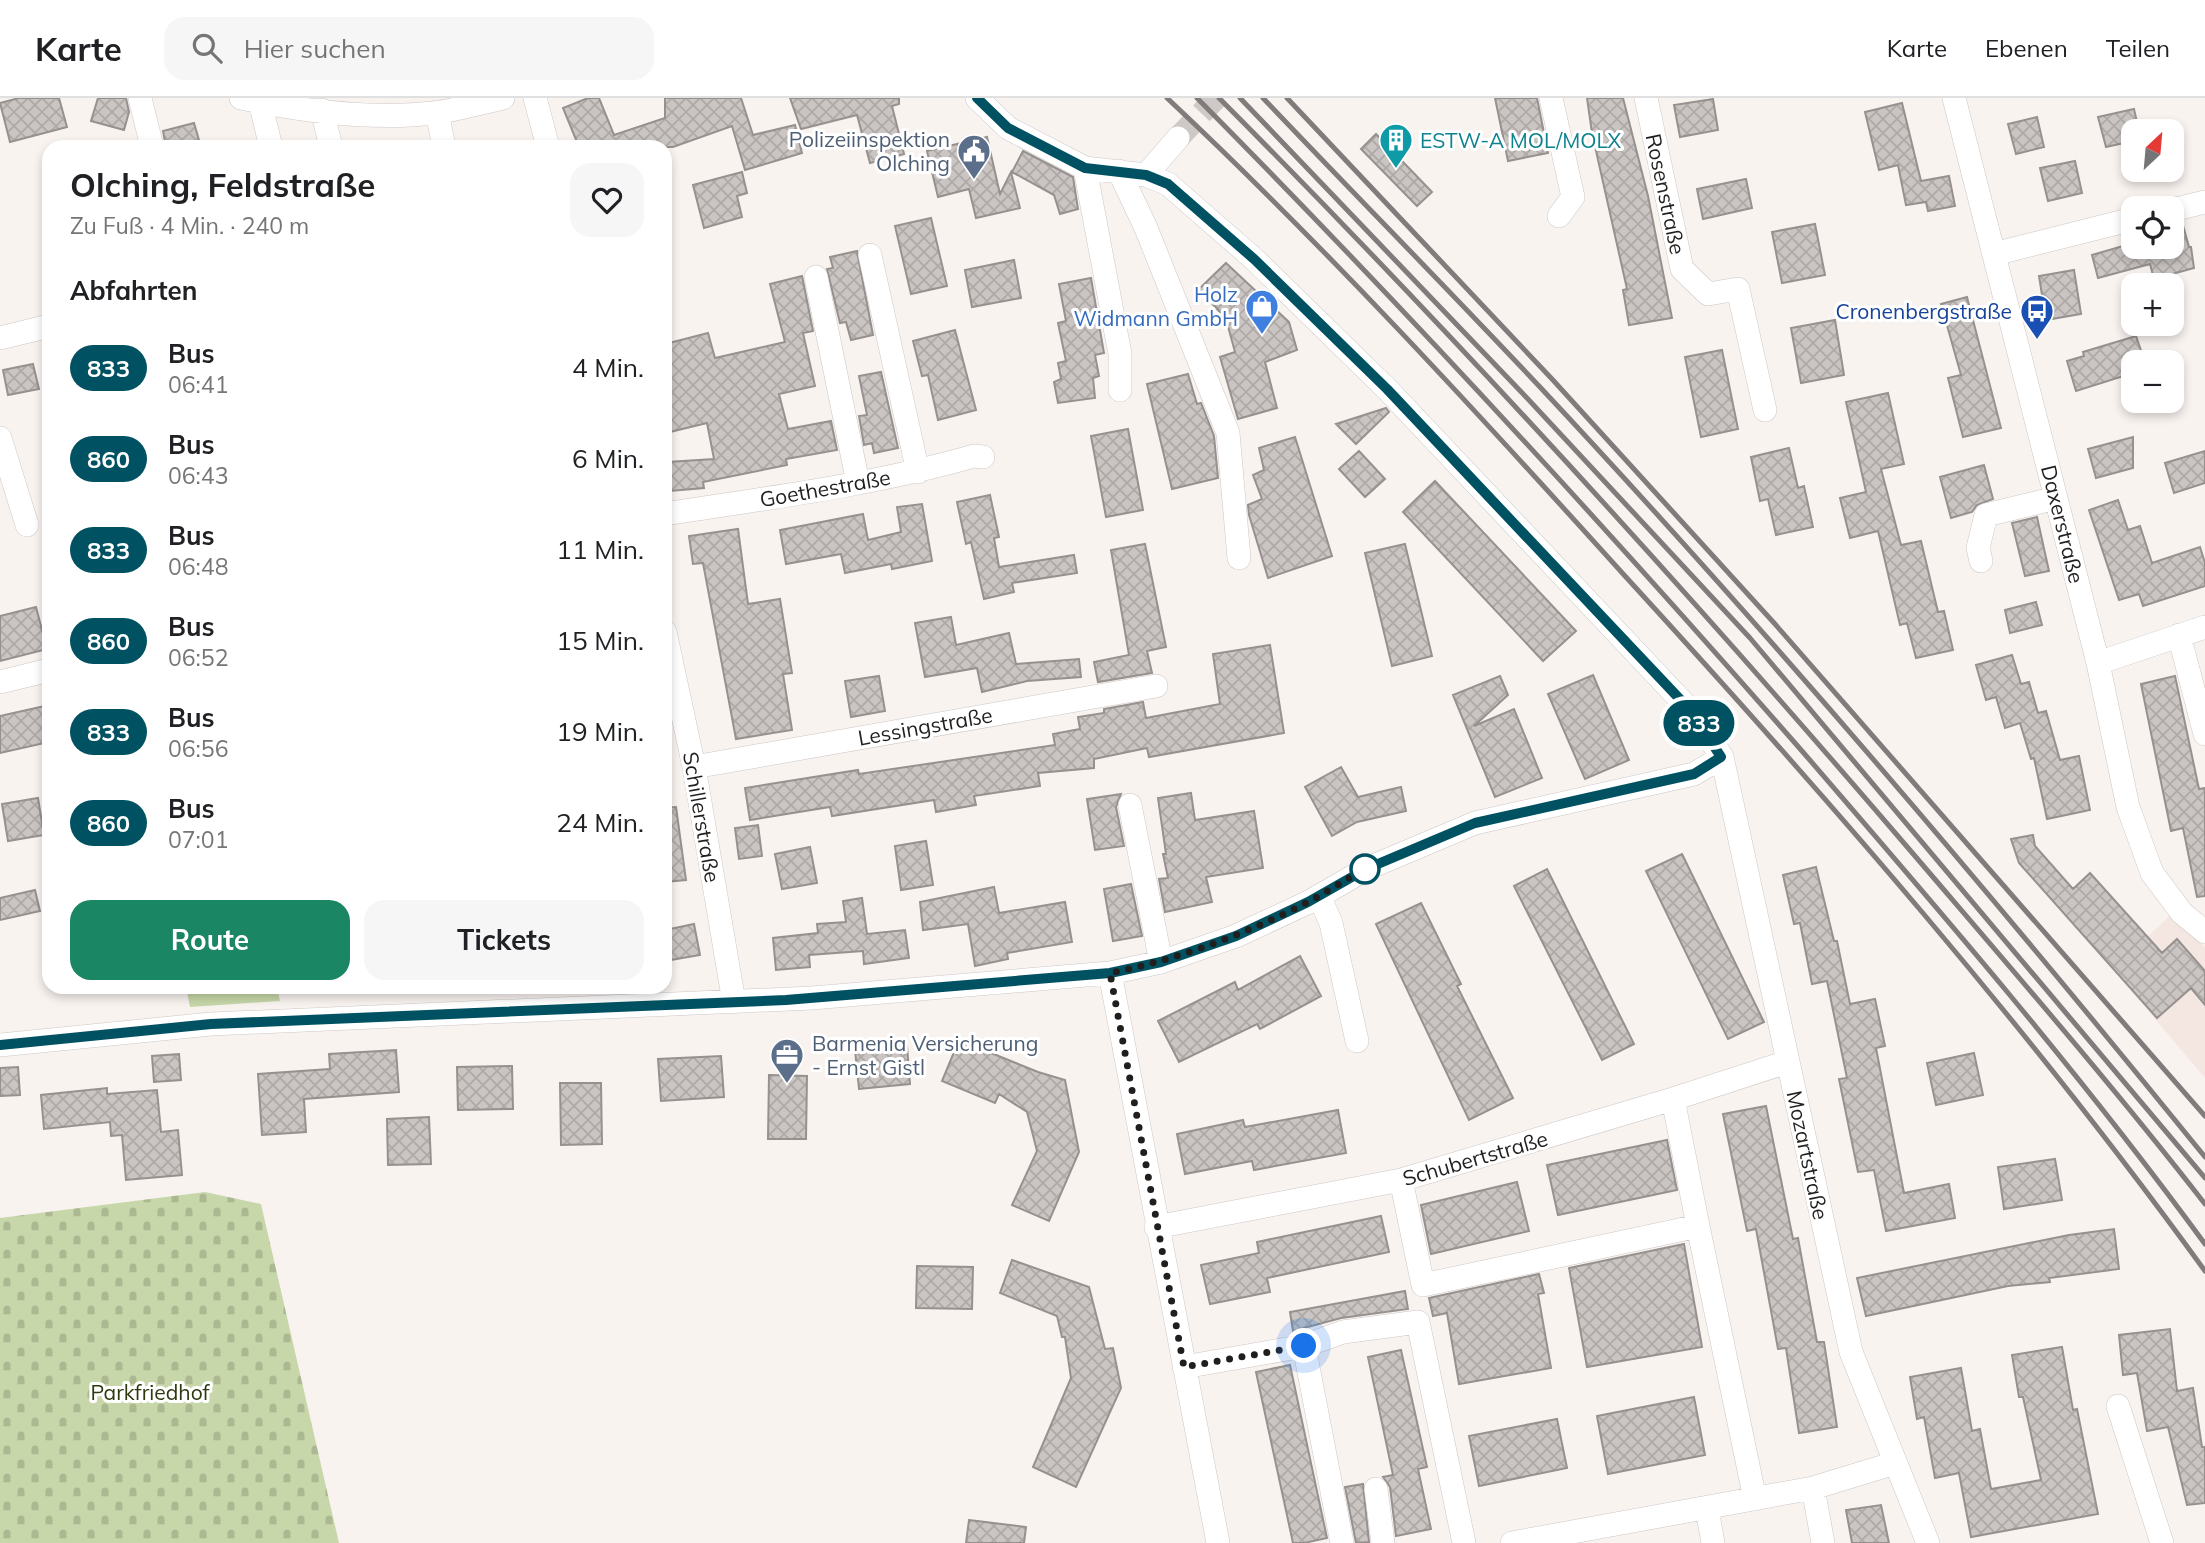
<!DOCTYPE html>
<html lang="de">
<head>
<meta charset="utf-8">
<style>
  body { margin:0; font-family:Mulish,sans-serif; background:#f6f6f6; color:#202124; height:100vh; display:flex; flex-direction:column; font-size:26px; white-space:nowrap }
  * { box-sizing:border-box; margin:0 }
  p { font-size:23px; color:#757577 }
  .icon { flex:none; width:38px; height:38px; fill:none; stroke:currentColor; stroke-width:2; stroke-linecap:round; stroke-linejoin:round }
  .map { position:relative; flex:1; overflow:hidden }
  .drawer { position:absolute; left:42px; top:42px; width:630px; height:854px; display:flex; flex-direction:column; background:#fff; border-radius:21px; box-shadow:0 4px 10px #0003 }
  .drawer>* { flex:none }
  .badge { padding:0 14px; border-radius:23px; font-size:24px; line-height:46px }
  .needle { width:46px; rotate:26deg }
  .fabs { position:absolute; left:2121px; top:21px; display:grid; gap:14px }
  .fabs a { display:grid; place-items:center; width:63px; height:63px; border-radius:14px; background:#fff; box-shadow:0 4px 10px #0003; font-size:35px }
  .you { position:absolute; width:35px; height:35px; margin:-18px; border:5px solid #fff; border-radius:50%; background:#1a73e8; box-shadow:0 0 0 10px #1a73e833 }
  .map>.badge { position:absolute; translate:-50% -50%; box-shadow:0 0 0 4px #fff }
  h2 { padding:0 28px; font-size:26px; line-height:63px }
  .round { display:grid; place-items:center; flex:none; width:74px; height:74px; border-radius:21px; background:#f6f6f6 }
  .overview { display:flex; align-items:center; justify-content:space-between; height:119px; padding:0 28px }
  h1 { font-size:33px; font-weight:700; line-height:52px }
  .primary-button { display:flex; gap:14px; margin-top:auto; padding:14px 28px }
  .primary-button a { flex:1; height:80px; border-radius:21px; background:#1a8664; color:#fff; font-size:28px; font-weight:700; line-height:80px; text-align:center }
  .primary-button a+a { background:#f6f6f6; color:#202124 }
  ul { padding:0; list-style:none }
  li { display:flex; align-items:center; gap:21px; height:91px; padding:0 28px }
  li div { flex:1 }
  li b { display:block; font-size:26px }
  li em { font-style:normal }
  li .badge { min-width:77px; font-weight:700; text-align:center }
  header { display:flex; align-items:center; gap:42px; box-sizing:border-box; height:98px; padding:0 35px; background:#fff; border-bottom:2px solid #e0e0e0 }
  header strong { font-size:33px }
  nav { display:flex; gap:38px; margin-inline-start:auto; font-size:24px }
  .search { width:490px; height:63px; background:#f6f6f6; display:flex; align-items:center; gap:18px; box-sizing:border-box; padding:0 24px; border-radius:21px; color:#757577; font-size:26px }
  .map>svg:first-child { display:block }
  .built { fill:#f4e6e1 }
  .grass { fill:#c7d7a9 }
  .cemetery { fill:url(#cemetery-stones) }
  .building { fill:url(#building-cross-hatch); stroke:#96918f; stroke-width:2 }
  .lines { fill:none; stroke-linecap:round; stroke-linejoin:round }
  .minor-tunnel { stroke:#cec9c6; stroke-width:23; stroke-dasharray:23 11; stroke-linecap:butt }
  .minor-casing { stroke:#cdc7c5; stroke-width:24 }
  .minor { stroke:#fff; stroke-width:23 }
  .rail { stroke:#807c7b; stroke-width:5 }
  .line-casing { stroke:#fff; stroke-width:16 }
  .line { stroke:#005262; stroke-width:10 }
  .walk { stroke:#211f1e; stroke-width:7; stroke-dasharray:0 12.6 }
  .stop-dot { fill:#fff; stroke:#005262; stroke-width:3.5 }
  .labels { text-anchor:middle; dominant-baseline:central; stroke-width:6; stroke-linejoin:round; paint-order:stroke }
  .service-label { font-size:21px; fill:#4e5e75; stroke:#fff; text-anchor:end }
  .culture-label { font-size:21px; fill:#0d838f; stroke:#fff; text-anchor:start }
  .street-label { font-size:21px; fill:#211f1e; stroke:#fff }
  .shop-label { font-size:21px; fill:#366cbe; stroke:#fff; text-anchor:end }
  .transit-label { font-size:21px; fill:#164399; stroke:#fff; text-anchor:end }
  .park-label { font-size:21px; fill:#2d390e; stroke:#fff }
</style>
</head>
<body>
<header>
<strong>Karte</strong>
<div class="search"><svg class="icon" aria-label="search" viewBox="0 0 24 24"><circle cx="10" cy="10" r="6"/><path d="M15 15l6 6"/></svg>Hier suchen</div>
<nav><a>Karte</a><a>Ebenen</a><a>Teilen</a></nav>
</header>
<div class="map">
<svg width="2205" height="1445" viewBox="0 0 2205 1445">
  <defs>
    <pattern id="cemetery-stones" width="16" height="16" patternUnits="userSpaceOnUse" patternTransform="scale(1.75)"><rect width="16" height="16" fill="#c7d7a9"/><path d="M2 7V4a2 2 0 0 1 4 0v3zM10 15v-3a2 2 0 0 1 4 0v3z" fill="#abb891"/></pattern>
    <pattern id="building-cross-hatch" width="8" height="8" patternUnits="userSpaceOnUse" patternTransform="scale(1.75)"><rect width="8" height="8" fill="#cac5c2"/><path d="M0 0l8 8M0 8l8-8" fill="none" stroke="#ada9a6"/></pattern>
  </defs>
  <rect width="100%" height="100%" fill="#f9f3f0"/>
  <path class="built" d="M2172,816L2205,849V980L2113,871Z"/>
  <path class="grass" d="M186,889H277L280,903L190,909Z"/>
  <path class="cemetery" d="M205,1094L261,1106L339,1445H0V1120Z"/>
  <path class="building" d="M19,0H59L67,29L10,44L0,5Z
    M98,0H126L129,14L124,32L91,23Z
    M588,0H599L614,37L665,20V0H741L753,37L795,27L802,55L745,72L732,28L673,49H579L563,10Z
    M790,0H899V6L892,8L904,56L870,65L857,17L801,31Z
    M1495,0H1537L1548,55L1508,63Z
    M1587,0H1623L1648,98L1672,220L1629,227L1623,192L1627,191L1592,35Z
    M1713,1L1718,32L1680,39L1674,7Z
    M1902,5L1921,83L1949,78L1955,108L1928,113L1926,104L1906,107L1898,67L1879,72L1865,14Z
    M2134,11L2139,33H2133V43L2106,49L2098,19Z
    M2037,19L2044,49L2016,56L2008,26Z
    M194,25L201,49H166L163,33Z
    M1376,36L1432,94L1417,108L1361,51Z
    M987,39L1000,96L1011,74L1020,110L976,120L969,91L938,99L927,53Z
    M1023,53L1073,79L1078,111L1060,116L1054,97L1012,74Z
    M2075,63L2082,95L2048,103L2040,70Z
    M742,74L747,95L737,98L742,119L704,130L693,87Z
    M1746,81L1752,110L1703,121L1697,91Z
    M931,120L947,188L911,196L895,128Z
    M2182,124L2189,149H2191L2194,170L2154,181L2150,166L2098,180L2092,157L2133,145V149H2172V126Z
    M1815,126L1825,177L1782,185L1772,134Z
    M857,153L873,237L851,242L846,224L840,225L827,171L833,170L830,159Z
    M1014,162L1021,200L972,209L965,172Z
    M1226,165L1289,224L1297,252L1265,264L1277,310L1238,321L1220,259L1235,254L1226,221L1199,191Z
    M2074,172L2081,216L2046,222L2039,178Z
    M802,178L813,233L803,235L815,288L779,296L788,331L831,323L837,352L786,361L787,367L703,384L704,390L670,393L668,364L714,361L707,325L670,334L665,314V297L671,296L665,274V246L708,235L715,260L785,244L770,186Z
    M1091,180L1104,255L1095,257L1099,278L1093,280L1095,300L1058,305L1054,284L1061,281L1058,265L1066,263L1058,225L1066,223L1059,186Z
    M1967,199L2001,330L1963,339L1948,280L1961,277L1941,206Z
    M1835,222L1844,277L1801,285L1791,230Z
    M955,232L976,312L938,322L928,277L922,278L913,243Z
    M2136,238L2145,264H2133V275L2076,293L2067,263L2084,258L2083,254Z
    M1722,252L1738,331L1701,339L1685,259Z
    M33,266L39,291L8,297L3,272Z
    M881,274L898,350L874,355L872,345L864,347L859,318L867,317L859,278Z
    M1188,276L1197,306L1201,305L1214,338L1218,380L1172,391L1147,286Z
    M1888,295L1904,366L1881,371L1901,447L1921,443L1938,514L1944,513L1953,552L1916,560L1907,525L1900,527L1878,433L1850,440L1840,400L1866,394L1846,304Z
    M1386,310L1389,314L1356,346L1336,326Z
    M1128,331L1143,412L1106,419L1091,338Z
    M1295,339L1332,458L1268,480L1249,417L1248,407L1262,401L1253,377L1264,372L1259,350Z
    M2133,339V370L2096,380L2088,351Z
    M1789,350L1798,390L1804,388L1813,429L1776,437L1768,401L1760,403L1751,359Z
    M1359,353L1385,381L1365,399L1339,371Z
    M2205,353V385L2174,395L2165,365Z
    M1984,367L1993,401L1977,407L1972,414L1951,420L1940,379Z
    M1435,383L1576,533L1543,563L1403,414Z
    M990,397L999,439L994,440L999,469L1074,457L1077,475L1012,485L1014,494L984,501L971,444L966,446L957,404Z
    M2118,402L2128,432L2140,428L2152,465L2200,449L2205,465V488L2143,508L2139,496L2119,502L2089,412Z
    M922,406L932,463L892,471L891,466L845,475L841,456L786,466L780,432L863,416L868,442L901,434L897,409Z
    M2037,419L2049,473L2025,478L2012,425Z
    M738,431L748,506L780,501L792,575L783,576L792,632L736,641L703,465L693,466L689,438Z
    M1145,446L1166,549L1147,553L1152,575L1098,584L1094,564L1129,557L1111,452Z
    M1405,446L1432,558L1392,568L1365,455Z
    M2036,504L2042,527L2010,535L2005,512Z
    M36,509L47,551L0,563V518Z
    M951,519L956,547L1009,535L1016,566L1079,561L1081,579L1027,583L982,594L977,570L925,579L915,525Z
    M1270,547L1284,635L1149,659L1147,650L1094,661V670L1038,675L1040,688L974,698L976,707L936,714L934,702L832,718L830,709L750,722L745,690L858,672L859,676L1055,647L1053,636L1080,631L1078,619L1104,615V611L1143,604L1146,620L1220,606L1213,556Z
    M2012,557L2021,586L2029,584L2038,615L2046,613L2060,662L2079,658L2090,712L2047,721L2034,660L2031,661L2020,625L2005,630L1996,599L1986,602L1976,567Z
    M1593,577L1629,662L1585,681L1548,596Z
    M879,578L885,613L851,619L845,583Z
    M1500,578L1508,597L1474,628L1514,611L1542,680L1495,699L1453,597Z
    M2175,578L2199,691L2205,690V798L2197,799L2183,730L2171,733L2141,586Z
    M49,607V644L0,655V618Z
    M1341,669L1358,699L1401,689L1406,713L1357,724L1332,738L1305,689Z
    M1191,695L1195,722L1254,713L1263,770L1206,779L1212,804L1165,814L1159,781L1168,780L1163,756H1166L1158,700Z
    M1121,696L1116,709L1124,748L1095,752L1087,701Z
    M38,700L44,737L8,743L2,706Z
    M676,709L686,782L665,784V710Z
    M758,727L762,758L739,761L735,730Z
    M2033,737L2035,748L2073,791L2090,775L2162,855L2177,841L2205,873V907L2191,890L2157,920L2019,765L2011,741Z
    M926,743L933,787L901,792L895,748Z
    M810,749L817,785L782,791L775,756Z
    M1682,756L1764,924L1728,941L1646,773Z
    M1816,769L1834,843H1837L1850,906L1875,901L1885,948L1876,950L1904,1095L1949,1086L1955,1120L1886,1133L1874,1072L1858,1074L1839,981L1847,980L1827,883L1812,886L1800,825L1794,826L1783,777Z
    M1547,771L1634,946L1602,962L1514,788Z
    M1131,786L1142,838L1113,843L1104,791Z
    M994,789L999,815L1065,804L1072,844L1007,855L1008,861L975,868L968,826L923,832L920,804Z
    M35,792L40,813L0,822V800Z
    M862,800L867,836L905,832L909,860L864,866L863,853L809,857L810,869L776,872L773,840L818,835L817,826L846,824L843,803Z
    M1421,805L1461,886L1457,888L1513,1000L1469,1022L1376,826Z
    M694,826L700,857L665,863V832Z
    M1300,858L1321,898L1260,931L1257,926L1179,964L1158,923L1235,884L1238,892Z
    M959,942L1038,974L1065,982L1079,1054L1049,1123L1012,1107L1037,1053L1027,1014L999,996L995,1005L942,983Z
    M907,948L910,986L859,991L855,952Z
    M396,952L399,994L304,1001L306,1034L262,1037L258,976L330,971L329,956Z
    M1974,955L1983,997L1936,1007L1927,965Z
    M179,956L181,982L154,984L152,958Z
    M721,958L724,999L661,1003L658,961Z
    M512,968L513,1011L458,1012L457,969Z
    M18,969L20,997L0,998V970Z
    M769,977L807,978L806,1041H768Z
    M560,985H601L602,1046L561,1047Z
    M107,990V996L157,992L161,1034L178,1032L182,1077L126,1082L122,1037L111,1038L110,1024L44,1031L41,997Z
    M1766,1008L1793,1141L1798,1140L1817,1244H1824L1837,1329L1799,1335L1786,1250L1778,1251L1756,1131L1747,1133L1723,1016Z
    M1338,1012L1346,1055L1254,1072L1252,1063L1185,1076L1177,1036L1243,1022L1245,1029Z
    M429,1019L431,1066L388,1067L387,1021Z
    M1667,1042L1677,1092L1558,1117L1547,1067Z
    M2055,1061L2062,1102L2004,1111L1998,1069Z
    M1517,1084L1529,1133L1431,1156L1421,1107Z
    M1381,1118L1389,1154L1267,1180L1270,1194L1210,1206L1201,1167L1259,1155L1257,1144Z
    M2114,1131L2119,1171L2049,1180L2050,1184L2008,1188L1866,1218L1857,1180L2069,1137Z
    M1684,1146L1702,1249L1587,1269L1569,1170Z
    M1012,1162L1089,1189L1105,1251L1113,1250L1121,1290L1076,1389L1033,1369L1071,1280L1065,1239H1062L1057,1218L1000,1195Z
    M917,1168L973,1169L972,1211L916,1210Z
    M1539,1176L1544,1195L1538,1196L1551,1270L1459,1286L1447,1215L1433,1218L1429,1200Z
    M1405,1193L1408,1211L1341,1220L1293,1233L1290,1214Z
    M2170,1231L2177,1293L2193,1290L2202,1349H2205V1405L2187,1407L2168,1329L2147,1333L2137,1275L2123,1277L2119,1237Z
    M2062,1249L2073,1312L2077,1311L2098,1416L1971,1439L1959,1375L1935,1380L1924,1319L1917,1321L1910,1279L1961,1270L1972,1333L1980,1331L1991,1391L2041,1382L2023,1299H2019L2012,1257Z
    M1401,1252L1427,1369L1418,1371L1431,1431L1396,1438L1390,1389L1383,1379L1393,1377L1368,1259Z
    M1290,1267L1327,1440L1304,1445H1293L1256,1274Z
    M1694,1299L1705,1357L1608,1376L1597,1318Z
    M1557,1321L1567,1370L1479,1388L1469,1338Z
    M1363,1386L1369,1444L1356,1445L1345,1389Z
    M1881,1407L1889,1445H1852L1846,1412Z
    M969,1422L1026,1429L1024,1445H966Z"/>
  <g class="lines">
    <path class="minor-tunnel" d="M1178,40L1216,0"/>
    <defs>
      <path id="minor" d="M140,0L152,49
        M241,0C302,13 372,22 434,15C457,12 480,5 503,0
        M259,0L271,49
        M535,0L548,49
        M977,0L1008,30L1085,70L1146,77L1168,86L1254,161L1387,291L1692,614L1722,659L1851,1254L1928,1445
        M1551,0L1573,99L1559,118
        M1646,0L1682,171L1708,196L1738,191L1765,312
        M1954,0L2098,565L2128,709L2152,775L2182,815L2205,834
        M322,12L331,49
        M437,14L444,49
        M1085,70L1120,256V292
        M1119,73L1146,130L1228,335L1239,460
        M1146,77L1178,40
        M2172,112L2205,104
        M1994,156L2133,121
        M870,157L918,374
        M816,179L858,385
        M0,240L49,228
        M0,340L27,427
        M665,416C768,400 873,387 974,358L983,359
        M1981,463L1978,450L1986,417L2056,400
        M665,534L694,669L734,904
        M2179,537L2205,636
        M2098,565L2205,529
        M0,584L49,572
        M694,669L1156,588
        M1130,707L1161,864
        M1319,798L1331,825L1357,943
        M1110,875L1218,1445
        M0,947L211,926L812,900L1110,875L1161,864L1236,838L1309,804L1366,771L1475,725L1694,676L1722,659
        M1401,1082L1423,1187L1698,1128L1673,1001
        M1698,1128L1755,1401
        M1156,1129L1401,1082L1673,1001L1787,964
        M1304,1248L1342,1445
        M1184,1269L1304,1248L1343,1234L1418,1224L1464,1445
        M2118,1308L2162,1445
        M1813,1390L1823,1445
        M1376,1391L1383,1445
        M1707,1411L1713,1445
        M1512,1445L1813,1390L1895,1365"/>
    </defs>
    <use href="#minor" class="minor-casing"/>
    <use href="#minor" class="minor"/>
    <path class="rail" d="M1167,0C1328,151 1477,314 1625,478C1828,700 2028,929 2205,1173
      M1197,0C1406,211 1607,430 1802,653C1941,814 2080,975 2205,1146
      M1219,0C1459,241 1688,493 1909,751C2009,868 2110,984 2205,1106
      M1240,0L1527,300L1750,540L2205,1080
      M1263,0C1354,96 1448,191 1539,288C1771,536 1991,795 2205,1059
      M1287,0L1552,281L1775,526L2205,1018"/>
  </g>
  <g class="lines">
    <defs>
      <path id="line" d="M0,947L211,926L786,902L1110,875L1161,864L1236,838L1308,804L1366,771L1475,725L1694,676L1721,659L1692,614L1387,291L1254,161L1168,86L1146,77L1085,70L1008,30L977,0"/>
    </defs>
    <use href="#line" class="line-casing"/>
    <use href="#line" class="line"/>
    <path class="walk" d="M1304,1248L1184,1269L1110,875C1179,861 1243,837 1306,805C1326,795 1347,780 1365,771"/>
  </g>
  <defs>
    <symbol id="building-pin" viewBox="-11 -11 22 30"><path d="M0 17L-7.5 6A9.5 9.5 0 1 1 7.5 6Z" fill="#0f9aa8" stroke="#fff"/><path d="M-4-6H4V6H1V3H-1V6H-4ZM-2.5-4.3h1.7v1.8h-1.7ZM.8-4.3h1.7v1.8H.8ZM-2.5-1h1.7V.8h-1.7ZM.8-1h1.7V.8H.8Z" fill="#fff"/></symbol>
    <symbol id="civic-pin" viewBox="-11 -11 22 30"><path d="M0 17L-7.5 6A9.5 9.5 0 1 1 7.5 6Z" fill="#5c6f8a" stroke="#fff"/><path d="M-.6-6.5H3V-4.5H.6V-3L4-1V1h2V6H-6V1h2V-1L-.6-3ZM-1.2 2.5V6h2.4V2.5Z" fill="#fff"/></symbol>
    <symbol id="shop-pin" viewBox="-11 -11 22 30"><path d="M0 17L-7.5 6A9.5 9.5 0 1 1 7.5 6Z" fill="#3f7fe0" stroke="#fff"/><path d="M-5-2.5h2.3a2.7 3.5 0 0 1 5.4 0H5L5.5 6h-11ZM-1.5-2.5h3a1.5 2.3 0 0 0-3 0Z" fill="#fff"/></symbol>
    <symbol id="bus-pin" viewBox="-11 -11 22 30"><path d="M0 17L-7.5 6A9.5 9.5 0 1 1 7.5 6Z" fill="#1a4fb4" stroke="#fff"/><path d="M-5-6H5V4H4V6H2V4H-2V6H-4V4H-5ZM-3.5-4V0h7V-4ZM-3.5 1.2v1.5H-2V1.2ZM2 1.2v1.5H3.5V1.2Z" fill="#fff"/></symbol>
    <symbol id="office-pin" viewBox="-11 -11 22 30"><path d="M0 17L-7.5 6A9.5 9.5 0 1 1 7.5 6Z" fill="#5c6f8a" stroke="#fff"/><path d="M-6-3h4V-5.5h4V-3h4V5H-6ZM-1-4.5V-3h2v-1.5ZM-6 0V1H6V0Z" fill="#fff"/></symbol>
  </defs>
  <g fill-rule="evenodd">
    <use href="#building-pin" x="1377" y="23" width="38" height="52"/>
    <use href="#civic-pin" x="955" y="34" width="38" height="52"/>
    <use href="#shop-pin" x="1243" y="189" width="38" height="52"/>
    <use href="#bus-pin" x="2018" y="194" width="38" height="52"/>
    <use href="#office-pin" x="768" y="938" width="38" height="52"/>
  </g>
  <circle class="stop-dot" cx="1365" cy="771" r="14"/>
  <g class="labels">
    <g class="service-label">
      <text x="950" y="41">Polizeiinspektion<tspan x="950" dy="24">Olching</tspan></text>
      <text x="812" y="945" text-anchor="start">Barmenia Versicherung<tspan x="812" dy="24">- Ernst Gistl</tspan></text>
    </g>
    <g class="culture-label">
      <text x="1420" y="42">ESTW-A MOL/MOLX</text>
    </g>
    <g class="street-label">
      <text transform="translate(1666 96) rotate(78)">Rosenstraße</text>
      <text transform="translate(825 390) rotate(-10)">Goethestraße</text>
      <text transform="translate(2063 426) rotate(76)">Daxerstraße</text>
      <text transform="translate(925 628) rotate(-10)">Lessingstraße</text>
      <text transform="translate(702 719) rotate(80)">Schillerstraße</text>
      <text transform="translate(1808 1057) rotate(78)">Mozartstraße</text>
      <text transform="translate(1475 1060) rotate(-16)">Schubertstraße</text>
    </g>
    <g class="shop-label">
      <text x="1238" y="196">Holz<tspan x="1238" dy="24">Widmann GmbH</tspan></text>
    </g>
    <g class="transit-label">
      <text x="2012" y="213">Cronenbergstraße</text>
    </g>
    <g class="park-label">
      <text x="150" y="1294">Parkfriedhof</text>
    </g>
  </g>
</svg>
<div class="fabs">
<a><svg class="needle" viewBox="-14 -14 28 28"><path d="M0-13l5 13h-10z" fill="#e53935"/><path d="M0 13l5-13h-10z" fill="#757577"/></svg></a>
<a><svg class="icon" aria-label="locate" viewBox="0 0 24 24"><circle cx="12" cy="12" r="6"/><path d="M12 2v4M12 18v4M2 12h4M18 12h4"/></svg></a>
<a>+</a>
<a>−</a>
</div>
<div class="you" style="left:1304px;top:1248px"></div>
<b class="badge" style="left:1699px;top:625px;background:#005262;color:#fff">833</b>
<section class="drawer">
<div class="overview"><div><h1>Olching, Feldstraße</h1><p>Zu Fuß · 4 Min. · 240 m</p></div><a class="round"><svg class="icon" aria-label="heart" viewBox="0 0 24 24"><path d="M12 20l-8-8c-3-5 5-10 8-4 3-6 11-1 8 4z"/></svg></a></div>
<h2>Abfahrten</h2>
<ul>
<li><span class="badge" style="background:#005262;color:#fff">833</span><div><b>Bus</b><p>06:41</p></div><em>4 Min.</em></li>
<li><span class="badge" style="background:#005262;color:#fff">860</span><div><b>Bus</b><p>06:43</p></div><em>6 Min.</em></li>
<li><span class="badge" style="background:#005262;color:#fff">833</span><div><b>Bus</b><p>06:48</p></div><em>11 Min.</em></li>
<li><span class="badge" style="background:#005262;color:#fff">860</span><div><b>Bus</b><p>06:52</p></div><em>15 Min.</em></li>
<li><span class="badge" style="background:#005262;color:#fff">833</span><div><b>Bus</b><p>06:56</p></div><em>19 Min.</em></li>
<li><span class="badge" style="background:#005262;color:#fff">860</span><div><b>Bus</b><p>07:01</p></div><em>24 Min.</em></li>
</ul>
<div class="primary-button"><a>Route</a><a>Tickets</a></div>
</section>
</div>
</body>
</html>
